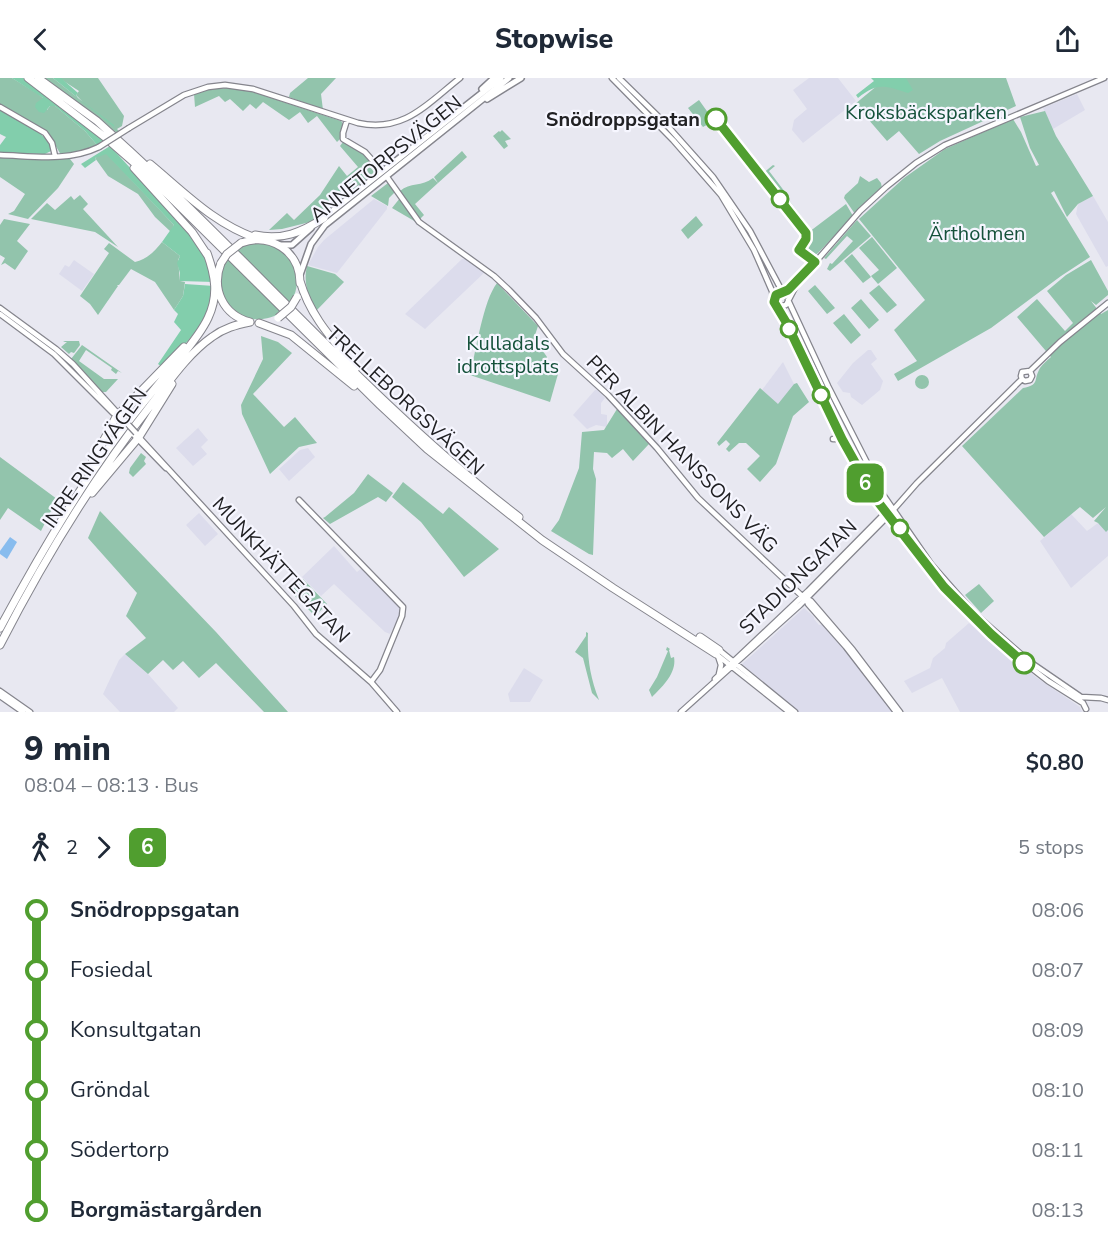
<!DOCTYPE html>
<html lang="en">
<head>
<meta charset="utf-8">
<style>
  body { margin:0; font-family:"Nunito Sans",sans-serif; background:#f6f6f7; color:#1f2937; height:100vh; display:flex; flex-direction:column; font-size:22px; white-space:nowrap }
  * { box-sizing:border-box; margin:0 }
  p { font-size:20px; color:#747a83 }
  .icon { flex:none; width:33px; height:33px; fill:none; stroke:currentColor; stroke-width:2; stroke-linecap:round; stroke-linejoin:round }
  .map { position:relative; height:634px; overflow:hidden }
  .panel { display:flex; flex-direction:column; background:#fff; flex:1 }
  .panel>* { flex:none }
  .badge { padding:0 12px; border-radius:9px; font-size:21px; line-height:39px }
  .map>.badge { position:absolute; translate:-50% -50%; box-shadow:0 0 0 3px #fff }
  .legs { display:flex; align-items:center; gap:9px; height:66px; padding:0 24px; font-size:20px }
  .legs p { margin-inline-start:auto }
  .summary { display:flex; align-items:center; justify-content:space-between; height:102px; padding:0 24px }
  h1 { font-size:33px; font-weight:800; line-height:45px }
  ul { padding:0 24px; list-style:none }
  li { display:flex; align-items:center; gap:21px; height:60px; font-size:22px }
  li i { display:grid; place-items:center; width:9px; height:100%; margin:0 8px; background:currentColor }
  li i::after { content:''; width:15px; height:15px; margin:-8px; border:4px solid; border-radius:50%; background:#fff }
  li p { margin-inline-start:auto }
  li:first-child i { background:linear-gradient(#0000 50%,currentColor 0) }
  li:last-child i { background:linear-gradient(currentColor 50%,#0000 0) }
  header { display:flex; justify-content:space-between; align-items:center; height:78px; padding:0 24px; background:#fff; font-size:27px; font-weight:800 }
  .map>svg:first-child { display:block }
  .built { fill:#dcdcec }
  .green { fill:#92c4ac }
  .forest { fill:#82ceac }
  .water { fill:#88bcee }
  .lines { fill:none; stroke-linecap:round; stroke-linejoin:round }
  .secondary-casing { stroke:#85858d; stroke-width:7 }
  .primary-casing { stroke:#85858d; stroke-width:8 }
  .highway-casing { stroke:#85858d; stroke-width:9 }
  .secondary { stroke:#fff; stroke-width:4.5 }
  .primary { stroke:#fff; stroke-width:5 }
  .highway { stroke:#fff; stroke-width:7 }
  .secondary-bridge-casing { stroke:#85858d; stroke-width:7; stroke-linecap:butt }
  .highway-bridge-casing { stroke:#85858d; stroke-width:9; stroke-linecap:butt }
  .secondary-bridge { stroke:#fff; stroke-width:4.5 }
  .highway-bridge { stroke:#fff; stroke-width:7 }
  .line-1-casing { stroke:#fff; stroke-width:14 }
  .line-1 { stroke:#509e2f; stroke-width:9 }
  .stop-1-dot { fill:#fff; stroke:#509e2f; stroke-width:3 }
  .labels { text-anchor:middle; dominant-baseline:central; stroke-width:4.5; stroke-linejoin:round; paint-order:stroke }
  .park-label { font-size:20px; fill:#15523b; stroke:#f6f6ff }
  .stop-label { font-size:20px; font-weight:bold; fill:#212124; stroke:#f6f6ff; text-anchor:end }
  .street-label { font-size:20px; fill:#212124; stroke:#f6f6ff }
</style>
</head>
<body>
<header><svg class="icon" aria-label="back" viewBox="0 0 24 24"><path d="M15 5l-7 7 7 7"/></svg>Stopwise<svg class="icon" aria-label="share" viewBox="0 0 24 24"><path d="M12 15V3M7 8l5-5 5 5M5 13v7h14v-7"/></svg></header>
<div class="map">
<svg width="1108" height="634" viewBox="0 0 1108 634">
  <rect width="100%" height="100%" fill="#e8e8f1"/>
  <path class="built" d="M809,0H838L856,23L803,65L792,52L794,42L807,31L793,12Z
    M1077,16L1085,32L1053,51L1043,30Z
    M1093,118L1108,144V188L1106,189L1076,136L1078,126Z
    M374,121L387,128V131L337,195L308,187L318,169L324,162Z
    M462,181H465L485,194L425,251L405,236Z
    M74,182L94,196L82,213L59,196L65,187L69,189Z
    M868,272H871L877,281L871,286L883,303L880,312L862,327L851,319L850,315L843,314L837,305L853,285Z
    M783,284L794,306L778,327L762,312Z
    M595,312H598L605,320L601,325V336L607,337V349L596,347L587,351L573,337Z
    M198,350L208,362L201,369L207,376L193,388L176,370Z
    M308,370L315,379L289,403L279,391L300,372Z
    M199,435L218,456L205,468L186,447Z
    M1071,436L1087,453L1098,445L1106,453L1108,452V478L1071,510L1040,463Z
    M334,468L357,494L362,490L399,528L400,536L390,556L385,554L334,506L321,518L302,499Z
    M804,530L814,539V541L819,547L824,546L843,568L893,634H799L742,586Z
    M969,545L1037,600L1080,629L1082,634H960L942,600L912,615L904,603L930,590L933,580L945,570L946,565Z
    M125,576L148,596L178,630L174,634H120L103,616L119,582Z
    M524,590L543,602L530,624H510L508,616Z"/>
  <path class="green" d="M0,0H12L38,16L43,20L47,32L50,28L54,27L85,53L97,67L81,74L61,77L50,58L41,50L0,27Z
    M45,0H53L83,24L76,17L79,13L59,0H98L124,38L122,48L117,51L119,53L117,55Z
    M308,0H336L321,16L323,32L289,19L290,15Z
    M873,0H1006L1016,28L940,63L919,76L899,53L887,63L855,26L878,7Z
    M226,10L247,12L341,43L344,47L341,60L337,64L317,38L308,45L300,34L289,42L263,24L256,31L250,26L243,33L230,21L225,24L219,18L195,29L194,16L205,12Z
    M699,22L714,43L703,49L688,30Z
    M1045,33L1056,58L1093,118L1078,126L1067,139L1054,113L1051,115L1090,179L1061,198L991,250L898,303L894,296L917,283L894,252L925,222L859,141L904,100L945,71L1013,41L1021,54L1036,88L1039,87L1030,70L1020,39Z
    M502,52L511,61L505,63L508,68L504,71L493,58L499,53L500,54Z
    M343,64L362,75L378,92L314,143L282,151L269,152L287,135L294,142L320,117L339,88L347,98L358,89L340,68Z
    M462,73L467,79L438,105L434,99Z
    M103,75H106L174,147L171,154L155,139L138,116L108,98L95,80Z
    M0,80L70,81L74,86L58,110L28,141L8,136L14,133L25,116L0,99Z
    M773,87L775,88L769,93L785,114L780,118L762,96Z
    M860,98L869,104L877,100L881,105L882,110L855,136L844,120L845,117L858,105Z
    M433,100L438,105L415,126L424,137L420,141L400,113C410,104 422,109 433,100Z
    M388,105L395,114L389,120L388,128L371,118Z
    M80,117L88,126L83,131L118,169L95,154L31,141L47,125L55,132L71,118L74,122Z
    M785,117L811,151L807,154L781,120Z
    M400,120L416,144L392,130Z
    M846,126L853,138L818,175L815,177L807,169L810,159L809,154Z
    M696,138L703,147L688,161L681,152Z
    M4,141L30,146L17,163L28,173L15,192L5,185L1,187L5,180L0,177V147Z
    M857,142L871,158L830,193L827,191L830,185L832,186L853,163L847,158L826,181L824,180Z
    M872,159L897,190L878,206L871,198L879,192L859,170Z
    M162,164L180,178L178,182L180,203L185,204L183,218L174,232L155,204L131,191L119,207H117L118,208L98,237L90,226L80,218L109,175L104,171L109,165L135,184C146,182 155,173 162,164Z
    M247,165C254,165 265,163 272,166C275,166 277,169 280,171C299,185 302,206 290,226L235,172Z
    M852,176L871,199L863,205L844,183Z
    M228,180L282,234C244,258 204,218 228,180Z
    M1091,182L1108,213V217L1096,227L1091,223L1101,236L1108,232V452L1106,454L1098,445L1094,443L1106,429L1093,440L1080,429L1044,459L962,368L1023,310C1040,307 1033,302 1040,290C1043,286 1047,282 1051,279L1017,239L1037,221L1065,253L1073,245L1047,213L1066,197Z
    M307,188L335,196L344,204L316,233C308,218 303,204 307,188Z
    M497,205L538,248L534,260L547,279L541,290L558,296L550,324L470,297C476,273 483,223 497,205Z
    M815,207L835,230L827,236L808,213Z
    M879,207L897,227L887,235L869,215Z
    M861,221L879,242L869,251L851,230Z
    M844,236L861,257L851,266L833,245Z
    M261,258L278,264L292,275L253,316L284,349L295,339L317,365L299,369L270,396L242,336L241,327L263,281Z
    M65,263H79L80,267L74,275L71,274L69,276L61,269L67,264H63Z
    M82,267L122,295L118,293L116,296L111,292L112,290L86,272L79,283L104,301H118L106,314H102L71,281Z
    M915 304a7 7 0 1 1 14 0a7 7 0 1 1-14 0Z
    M797,305L809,324L793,338L776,386L760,404L747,391L760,378L746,365H739L729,374L726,371L730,366L726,362L719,368L717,365L760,310L778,326L794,306Z
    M617,331L649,366L633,383L623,371L612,380L607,375L594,374L593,391L596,401L593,477L589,476L551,453L559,442L579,390L582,354L604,352Z
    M141,375L146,379L144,383L146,386L133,399L129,395L130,390Z
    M0,379L57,421L41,453L8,430L0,442Z
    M368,396L393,415L386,424L378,419L330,446L323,440L325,439L354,415Z
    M403,404L443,436L449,429L499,471L464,499L421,444L392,419Z
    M100,433L216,554L288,634H264L216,585L199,600L183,583L173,592L163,582L148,596L125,576L146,560L126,538L137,515L88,460Z
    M303,501L327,526L315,538L290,513Z
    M979,506L994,523L981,535L965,517Z
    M586,554L588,555C587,580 590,599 599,622L592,615L583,580L575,574L586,558Z
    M667,569L670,571L669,572L671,580L674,579C677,595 662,609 652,619L649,612L657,599L668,573L666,572Z"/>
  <path class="forest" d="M12,0H23L104,62L97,67L85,53L55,28H50L44,35L39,34L35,29L36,25L43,20Z
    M53,0H61L78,15L76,17L78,20L114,47V49Z
    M871,0H906L913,12L908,15C885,8 878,4 858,20L856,17L874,3Z
    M0,32C15,40 51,55 51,73L45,76L0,75V67L6,59L0,56Z
    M110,68L188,153L205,177L214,204L180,203V195L177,185L180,178L162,164L174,147L106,76L95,80L96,82L85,90L81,86Z
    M185,206L214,208C211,243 186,266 162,289L158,286L181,252L174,244L178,236L174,232L183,218Z"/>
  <path class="water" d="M10,459L17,464L7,481L0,476V473Z"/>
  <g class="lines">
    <defs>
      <path id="secondary" d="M612,0L673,62L721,117L754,172L772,213L774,227L782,236L867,408L926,487L962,528L1007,571L1048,603L1083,625L1086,631
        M619,0L664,44L713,99L750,153L783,215
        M0,29L45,55L52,65L55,78
        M347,42L343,55V61L365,74L381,92
        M129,50L184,17L208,9L225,7L253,11L358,45C404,55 427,26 460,0
        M0,77C33,78 68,84 99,69
        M387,99L419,144L494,198L509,212L536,240L563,276L608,317L657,370L698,420L802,518L811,523L853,572L900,634
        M784,215L798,204L860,133L886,109L916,85L945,67L1104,0
        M788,222L828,308L884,418L931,486L975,536L1030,584L1081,619L1101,620L1108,622
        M777,229L786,227L797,206
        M0,230L56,271L73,286L123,341
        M0,236L54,276L113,335
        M1022,301L1025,303L1030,302L1032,298L1030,293
        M134,357L166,390
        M137,357L294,528L316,556L371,604L397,634
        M833,361H842
        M299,422L403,529L402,538L380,592L371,604
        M806,521L808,526L846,569L896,634
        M719,572L795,634
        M716,576L789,634
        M718,578L721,587L719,596
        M715,601L808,513L884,436H888
        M0,613L30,634
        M0,618L23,634
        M681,634L800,527L887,439L917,405L1022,301L1021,298L1022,294L1030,293L1060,264L1108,225"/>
      <path id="primary" d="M482,11L494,0
        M487,21L521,0
        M321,142L501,0
        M280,167H292L311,150
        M300,197L311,166L325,147L509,0"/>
      <path id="highway" d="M28,0L106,60L146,95L380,327L427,371L542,462L613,510L716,576
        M38,0L97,43L130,73C261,194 377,330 519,439
        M150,86C185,115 214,146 258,161
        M134,90L192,154L208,178
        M255,157C282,163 302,154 324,140
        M241,165C270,154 300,173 300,205
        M221,185C211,211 223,237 250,244
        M300,203C310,238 333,262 356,290
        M259,245L291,257L354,308
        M87,394L116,339L184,269
        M92,415L139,359L172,306
        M0,550C36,483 74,417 119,356C138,330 159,306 179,281C189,269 201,255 208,240C219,217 215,197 207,175
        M700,559L719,572
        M0,567C44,481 94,399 154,323C171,301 189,275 212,259C224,250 236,247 250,244"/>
    </defs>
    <use href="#secondary" class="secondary-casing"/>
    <use href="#primary" class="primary-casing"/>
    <use href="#highway" class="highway-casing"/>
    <use href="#secondary" class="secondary"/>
    <use href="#primary" class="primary"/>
    <use href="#highway" class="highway"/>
    <defs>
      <path id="secondary-bridge" d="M99,69L129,50
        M123,341L136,355"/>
      <path id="highway-bridge" d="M221,185L227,176L241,165
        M278,240L291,229L297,219"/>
    </defs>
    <use href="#secondary-bridge" class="secondary-bridge-casing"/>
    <use href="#highway-bridge" class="highway-bridge-casing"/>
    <use href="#secondary-bridge" class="secondary-bridge"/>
    <use href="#highway-bridge" class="highway-bridge"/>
  </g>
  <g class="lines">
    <defs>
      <path id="line-1" d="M716,41L806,155V161L799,172L815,184L788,212L776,217L774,224L786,244L842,361L875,420L944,509L991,556L1024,585"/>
    </defs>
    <use href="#line-1" class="line-1-casing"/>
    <use href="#line-1" class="line-1"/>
  </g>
  <g class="stop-1-dot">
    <circle cx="716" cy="41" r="10"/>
    <circle cx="780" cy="121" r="8"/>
    <circle cx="789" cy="251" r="8"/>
    <circle cx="821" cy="317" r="8"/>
    <circle cx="900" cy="450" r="8"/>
    <circle cx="1024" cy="585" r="10"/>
  </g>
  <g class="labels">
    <g class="park-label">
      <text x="926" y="34">Kroksbäcksparken</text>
      <text x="977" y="155">Ärtholmen</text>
      <text x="508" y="265">Kulladals<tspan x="508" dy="23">idrottsplats</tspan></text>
    </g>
    <g class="stop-label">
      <text x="700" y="41">Snödroppsgatan</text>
    </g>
    <g class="street-label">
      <text transform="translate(386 81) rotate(-39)">ANNETORPSVÄGEN</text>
      <text transform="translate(405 323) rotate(43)">TRELLEBORGSVÄGEN</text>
      <text transform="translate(682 376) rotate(46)">PER ALBIN HANSSONS VÄG</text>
      <text transform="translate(95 380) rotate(-55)">INRE RINGVÄGEN</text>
      <text transform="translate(281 492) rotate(47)">MUNKHÄTTEGATAN</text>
      <text transform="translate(798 499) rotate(-44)">STADIONGATAN</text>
    </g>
  </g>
</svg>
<b class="badge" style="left:865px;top:405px;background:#509e2f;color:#fff">6</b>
</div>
<section class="panel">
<div class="summary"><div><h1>9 min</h1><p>08:04 – 08:13 · Bus</p></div><b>$0.80</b></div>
<div class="legs"><svg class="icon" aria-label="walk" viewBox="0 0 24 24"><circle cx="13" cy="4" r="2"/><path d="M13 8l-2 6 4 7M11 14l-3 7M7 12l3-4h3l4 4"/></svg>2<svg class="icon" aria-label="forward" viewBox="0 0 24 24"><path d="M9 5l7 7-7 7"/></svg><b class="badge" style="background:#509e2f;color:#fff">6</b><p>5 stops</p></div>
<ul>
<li><i style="color:#509e2f"></i><b>Snödroppsgatan</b><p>08:06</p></li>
<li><i style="color:#509e2f"></i><span>Fosiedal</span><p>08:07</p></li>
<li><i style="color:#509e2f"></i><span>Konsultgatan</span><p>08:09</p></li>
<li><i style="color:#509e2f"></i><span>Gröndal</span><p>08:10</p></li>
<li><i style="color:#509e2f"></i><span>Södertorp</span><p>08:11</p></li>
<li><i style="color:#509e2f"></i><b>Borgmästargården</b><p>08:13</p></li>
</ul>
</section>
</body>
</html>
